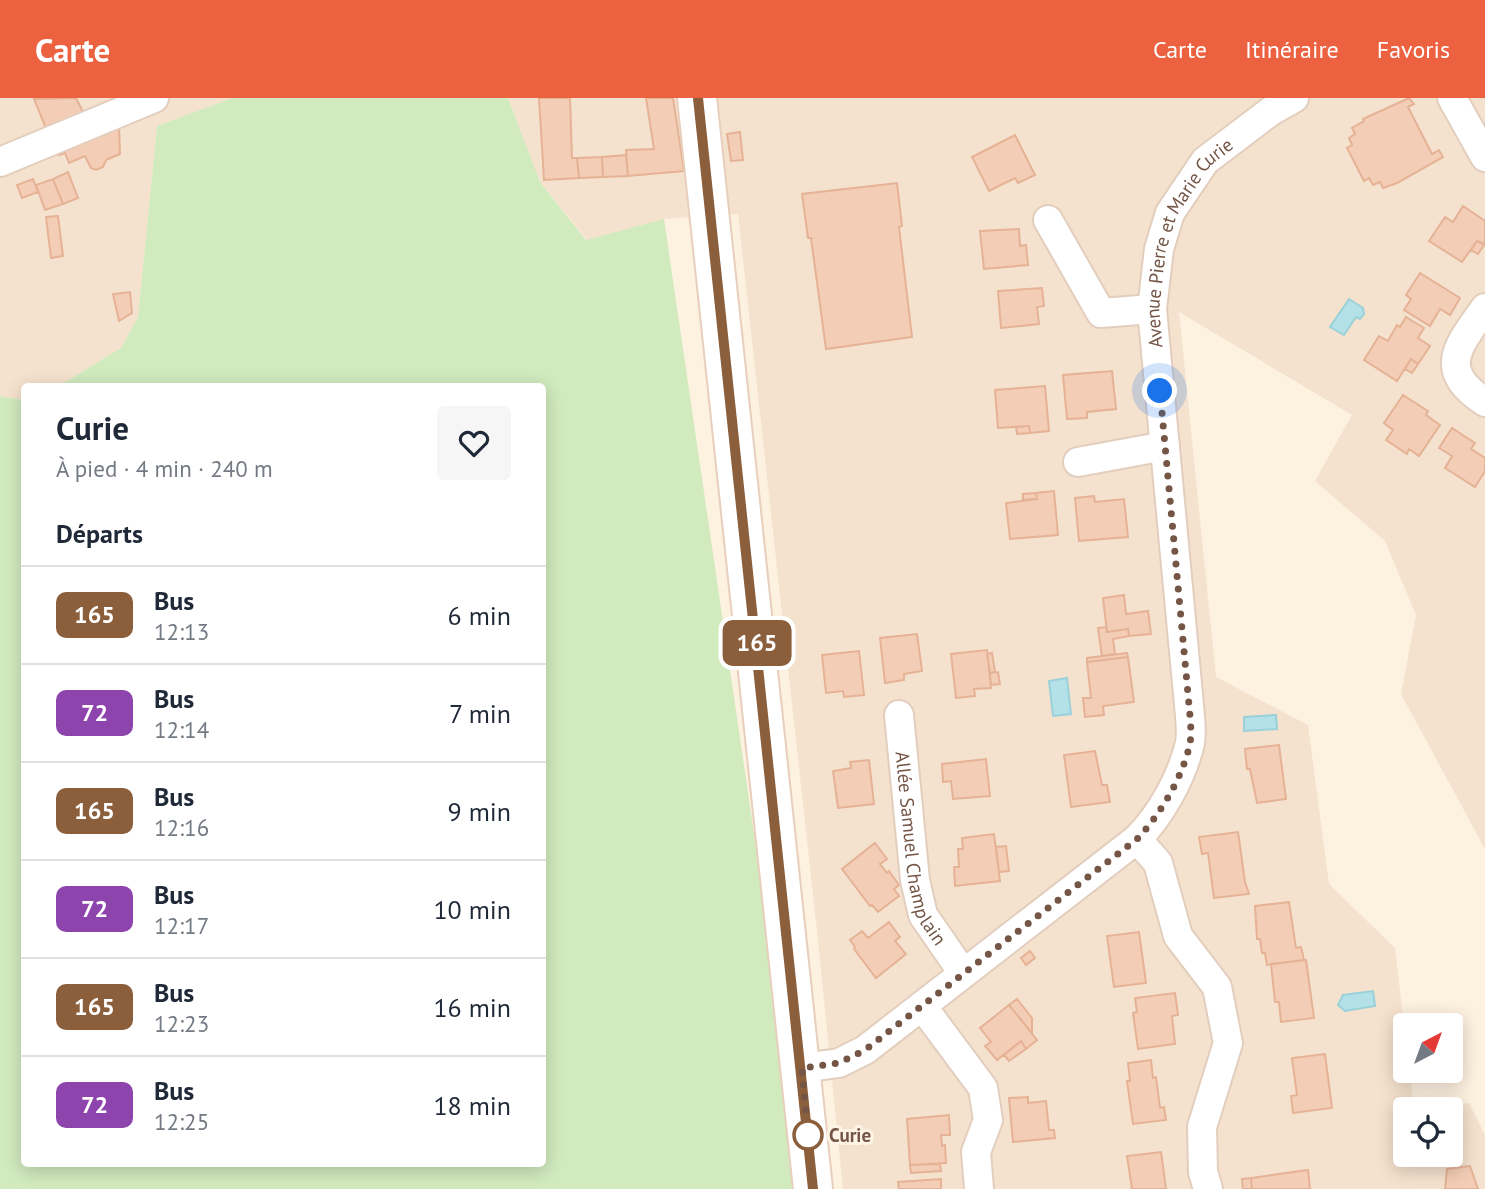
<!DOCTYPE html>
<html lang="fr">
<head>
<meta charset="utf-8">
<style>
  body { margin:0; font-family:"PT Sans",sans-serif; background:#f6f6f7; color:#1f2937; height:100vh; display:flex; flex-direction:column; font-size:26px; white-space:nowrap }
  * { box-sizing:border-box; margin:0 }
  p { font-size:23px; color:#747a83 }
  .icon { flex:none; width:38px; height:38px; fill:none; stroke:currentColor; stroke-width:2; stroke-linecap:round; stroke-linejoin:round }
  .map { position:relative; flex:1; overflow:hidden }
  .drawer { position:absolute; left:21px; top:285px; width:525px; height:784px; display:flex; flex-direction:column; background:#fff; border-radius:7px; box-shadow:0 4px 18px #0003 }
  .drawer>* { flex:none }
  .badge { padding:0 14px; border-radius:10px; font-size:24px; line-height:46px }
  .needle { width:46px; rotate:41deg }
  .controls { position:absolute; left:1393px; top:915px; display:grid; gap:14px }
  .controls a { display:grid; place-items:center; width:70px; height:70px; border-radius:7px; background:#fff; box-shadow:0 4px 18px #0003; font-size:35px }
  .you { position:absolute; width:35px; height:35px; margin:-18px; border:5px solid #fff; border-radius:50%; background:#1a73e8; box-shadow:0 0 0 10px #1a73e833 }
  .map>.badge { position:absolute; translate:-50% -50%; box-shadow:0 0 0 4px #fff }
  h2 { padding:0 35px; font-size:26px; line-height:63px }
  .round { display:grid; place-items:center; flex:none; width:74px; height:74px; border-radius:7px; background:#f6f6f7 }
  .summary { display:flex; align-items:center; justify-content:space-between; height:119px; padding:0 35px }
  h1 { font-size:33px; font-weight:700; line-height:52px }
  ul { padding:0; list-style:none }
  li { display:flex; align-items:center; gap:21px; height:98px; padding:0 35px; border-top:2px solid #e0e1e3 }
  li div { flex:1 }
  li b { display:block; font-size:26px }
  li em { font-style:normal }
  li .badge { min-width:77px; font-weight:700; text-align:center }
  header { display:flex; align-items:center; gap:42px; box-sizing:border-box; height:98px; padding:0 35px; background:#ec613f; color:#fff }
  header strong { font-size:33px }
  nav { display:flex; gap:38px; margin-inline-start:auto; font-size:24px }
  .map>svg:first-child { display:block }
  .residential { fill:#f5e2ce }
  .green { fill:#d1eabe }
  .water { fill:#b4e1e7; stroke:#9ad1d9; stroke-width:2 }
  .building { fill:#f3cdb6; stroke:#e6b296; stroke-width:2 }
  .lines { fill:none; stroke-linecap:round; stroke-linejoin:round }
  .street-casing { stroke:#e3cebe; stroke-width:32 }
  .secondary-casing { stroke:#e8cfbb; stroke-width:42 }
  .street { stroke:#fff; stroke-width:28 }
  .secondary { stroke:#fff; stroke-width:38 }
  .line-casing { stroke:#fff; stroke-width:16 }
  .line { stroke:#8b5e3c; stroke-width:10 }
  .walk { stroke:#745546; stroke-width:7; stroke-dasharray:0 12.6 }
  .stop-dot { fill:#fff; stroke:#8b5e3c; stroke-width:3.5 }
  .labels { text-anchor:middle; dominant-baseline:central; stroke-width:6; stroke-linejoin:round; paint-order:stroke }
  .street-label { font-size:19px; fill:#745546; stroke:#fff5e6 }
  .stop-label { font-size:19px; font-weight:bold; fill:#745546; stroke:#fff5e6; text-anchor:start }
</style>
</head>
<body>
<header>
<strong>Carte</strong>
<nav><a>Carte</a><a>Itinéraire</a><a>Favoris</a></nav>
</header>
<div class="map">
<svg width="1485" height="1091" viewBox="0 0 1485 1091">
  <rect width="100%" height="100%" fill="#fdf1e0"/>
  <path class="residential" d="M0,0H232L157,28L138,219L121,250L57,289H24V302L0,298Z
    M508,0H1485V751L1401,596L1416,517L1385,443L1315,383L1352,317L1179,214L1216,579L1308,627L1329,786L1395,850L1405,936V973H1410L1414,1011L1405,1012V1057H1451V1012L1416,1011L1469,1005L1485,1037V1091H843L817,833L738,116L664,121L587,142L540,84Z"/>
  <path class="green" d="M232,0H508L540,84L586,142L664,121L806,1091H0V298L24,302V1066H542V289H57L121,250L138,219L157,28Z"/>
  <path class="water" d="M1349,201L1363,210L1364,216L1360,221L1356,219L1344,237L1330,229Z
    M1067,580L1071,616L1053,618L1049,583Z
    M1276,617L1277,631L1244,633V619Z
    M1373,893L1375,908L1345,913L1338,907L1343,897Z"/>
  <path class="building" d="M76,0L83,14L75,18L76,20L47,33L34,1Z
    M539,0H570L572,60H577L579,80L544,82Z
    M646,0H673L684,73L628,78L626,52L654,51Z
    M1409,0L1414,6L1408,9L1432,56L1439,52L1443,59L1397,85L1383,90L1380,84L1373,87L1369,80L1364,83L1347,50L1352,47L1349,40L1355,36L1352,30L1364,23L1363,21Z
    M119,26L120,56L106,62L103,69L96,72L91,70L85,58L69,65L65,55L59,57L58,54Z
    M740,34L743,62L731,63L727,36Z
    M1015,37L1035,77L1018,85L1015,80L989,93L972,59Z
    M626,57L628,78L603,79L602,59Z
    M602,59L603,79L579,80L577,60Z
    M68,74L78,100L63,106L53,81Z
    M33,81L38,94L22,100L17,87Z
    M53,81L63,106L45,112L36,87Z
    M897,85L902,128L899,129L912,239L826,251L811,140H808L802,96Z
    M1463,108L1485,123V146L1477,143L1462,164L1429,143L1445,119L1453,124Z
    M58,118L63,158L51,160L46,119Z
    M1019,131L1020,148L1026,147L1028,167L984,171L980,133Z
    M1477,143L1484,147L1478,156L1471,152Z
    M1420,175L1460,200L1450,217L1440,211L1430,228L1404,212L1411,201L1406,197Z
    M1042,190L1044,208L1037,209L1039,226L1001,230L998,193Z
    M130,194L132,215L119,223L113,196Z
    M1406,219L1424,230L1418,240L1430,248L1418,266L1411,261L1397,283L1364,262L1379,238L1388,243L1397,227L1400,229Z
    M1411,261L1418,266L1412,275L1405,271Z
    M1112,273L1116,311L1087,314V320L1067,321L1063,277Z
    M1045,288L1049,333L1030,335L1029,328L998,330L995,292Z
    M1403,297L1428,313L1426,317L1440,327L1419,358L1409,351L1407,356L1386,342L1393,332L1384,325Z
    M1029,328L1030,335L1017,336L1016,329Z
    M1452,330L1475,345L1471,351L1485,360V373L1475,389L1445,370L1452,358L1439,350Z
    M1054,393L1058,437L1010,441L1006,405L1037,401L1036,395Z
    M1036,395L1037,401L1023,402V396Z
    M1094,398L1095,404L1124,401L1128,439L1079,443L1075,400Z
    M1124,497L1126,516L1148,513L1151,536L1129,538L1128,531L1107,534L1103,500Z
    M1106,529L1107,534L1128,531L1129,538L1113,541L1115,556L1102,558L1098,530Z
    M917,536L922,573L904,576V582L885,585L880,540Z
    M987,552L991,590L974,591L975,598L956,600L951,556Z
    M859,553L864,597L844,599L843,593L826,595L822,557Z
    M992,555L995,574L990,575L987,556Z
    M1127,555L1128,559L1087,564V560Z
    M1128,559L1134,604L1103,608L1104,617L1085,619L1083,600H1091L1087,564Z
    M998,574L1000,586L991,587L990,575Z
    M1279,647L1286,701L1257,705L1250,671H1247L1245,651Z
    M1095,653L1102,687H1107L1110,704L1071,709L1064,657Z
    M986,661L990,698L953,701L951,683L943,684L942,666Z
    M869,662L874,706L838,710L833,673L851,670L850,664Z
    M1238,734L1245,784L1249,796L1214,800L1208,755L1202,756L1199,739Z
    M994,736L1000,783L955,788L954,769H959L958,751H963L962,740Z
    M875,745L887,761L880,766L887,775L889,773L899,787L894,791L899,798L878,814L872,807L870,808L842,771Z
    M1006,748L1009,773L999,774L996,749Z
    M1289,804L1296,850L1301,849L1304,862L1267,867L1265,855H1262L1260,841H1257L1255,808Z
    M889,824L900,839L895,843L906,856L876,880L854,851L855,849L850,842L862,833L868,840Z
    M1139,834L1146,885L1114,889L1107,838Z
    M1030,853L1035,860L1026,867L1021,860Z
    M1306,862L1314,920L1281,924L1279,904H1275L1271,866Z
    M1175,895L1178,917L1172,918L1175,946L1138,951L1133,915L1137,914L1135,900Z
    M1017,901L1032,920V935L1009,907Z
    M1009,907L1037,942L1026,951L1021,943L997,962L985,948L991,944L980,930Z
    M1021,943L1026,951L1009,963L1004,957Z
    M1325,956L1332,1010L1293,1015L1291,998L1297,997L1292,960Z
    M1151,962L1153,980L1156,979L1160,1010L1164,1009L1166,1022L1133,1026L1127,983H1130L1128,965Z
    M1028,999V1005L1046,1003L1049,1032H1054L1055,1040L1013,1044L1009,1000Z
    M949,1017L950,1037H941L942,1048L945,1047L946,1065L910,1067L907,1021Z
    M1161,1054L1166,1091H1132L1127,1058Z
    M940,1066L941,1073L911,1075L910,1067Z
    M1470,1068L1478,1091H1445L1447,1071Z
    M1308,1072L1310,1091H1252L1251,1080Z
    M1251,1080L1252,1091H1243L1242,1081Z
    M941,1081V1091H899L898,1084Z"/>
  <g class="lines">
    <defs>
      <g id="street">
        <path d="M1452,0L1485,59"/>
        <path d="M0,64L154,0"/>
        <path d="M1048,122L1101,215L1152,211"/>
        <path d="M1485,210C1459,247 1435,272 1485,304"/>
        <path d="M1078,364L1165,348"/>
        <path id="s1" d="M899,617L915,782L923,817L963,875"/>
        <path d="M1137,741L1158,765L1178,838L1217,889L1228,945L1202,1029L1203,1074L1208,1091"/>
        <path d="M922,908L983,990L988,1022L976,1054L979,1091"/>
        <path id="s2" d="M802,970L839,965L865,952L1137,741C1161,717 1182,679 1190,645C1192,634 1190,619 1189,607L1152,211L1159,151L1170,115L1205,63L1271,13L1294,0"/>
      </g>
      <path id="secondary" d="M697,0L813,1091"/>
    </defs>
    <use href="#street" class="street-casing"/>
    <use href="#secondary" class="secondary-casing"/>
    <use href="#street" class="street"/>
    <use href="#secondary" class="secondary"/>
  </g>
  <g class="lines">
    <defs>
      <path id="line" d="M698,0L813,1091"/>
    </defs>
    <use href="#line" class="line-casing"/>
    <use href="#line" class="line"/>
    <path class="walk" d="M808,1037L802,970L839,965L865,952L1137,741C1160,717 1183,679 1190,645C1192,634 1190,619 1189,607L1160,293"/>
  </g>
  <circle class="stop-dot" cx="808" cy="1037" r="14"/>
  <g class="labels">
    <g class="street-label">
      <text stroke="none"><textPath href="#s2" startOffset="1034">Avenue Pierre et Marie Curie</textPath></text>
      <text stroke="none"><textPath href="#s1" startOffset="136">Allée Samuel Champlain</textPath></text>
    </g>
    <g class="stop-label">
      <text x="829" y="1037">Curie</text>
    </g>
  </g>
</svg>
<div class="controls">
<a><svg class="needle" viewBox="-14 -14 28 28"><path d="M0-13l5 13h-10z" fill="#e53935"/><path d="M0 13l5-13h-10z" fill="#747a83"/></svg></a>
<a><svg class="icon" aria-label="locate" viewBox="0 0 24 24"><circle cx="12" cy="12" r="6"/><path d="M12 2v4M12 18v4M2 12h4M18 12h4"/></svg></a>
</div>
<div class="you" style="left:1160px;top:293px"></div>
<b class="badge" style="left:757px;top:545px;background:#8b5e3c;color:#fff">165</b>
<section class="drawer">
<div class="summary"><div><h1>Curie</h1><p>À pied · 4 min · 240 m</p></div><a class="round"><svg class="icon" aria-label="heart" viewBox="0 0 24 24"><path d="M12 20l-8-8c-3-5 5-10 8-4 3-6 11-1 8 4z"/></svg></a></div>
<h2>Départs</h2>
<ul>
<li><span class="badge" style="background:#8b5e3c;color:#fff">165</span><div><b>Bus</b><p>12:13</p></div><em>6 min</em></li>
<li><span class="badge" style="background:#8e44ad;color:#fff">72</span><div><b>Bus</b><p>12:14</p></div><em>7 min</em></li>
<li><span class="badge" style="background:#8b5e3c;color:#fff">165</span><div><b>Bus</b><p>12:16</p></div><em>9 min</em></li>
<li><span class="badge" style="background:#8e44ad;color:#fff">72</span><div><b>Bus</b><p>12:17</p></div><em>10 min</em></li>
<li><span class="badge" style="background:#8b5e3c;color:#fff">165</span><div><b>Bus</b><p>12:23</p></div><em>16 min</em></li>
<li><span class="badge" style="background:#8e44ad;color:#fff">72</span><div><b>Bus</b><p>12:25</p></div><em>18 min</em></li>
</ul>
</section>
</div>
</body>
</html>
